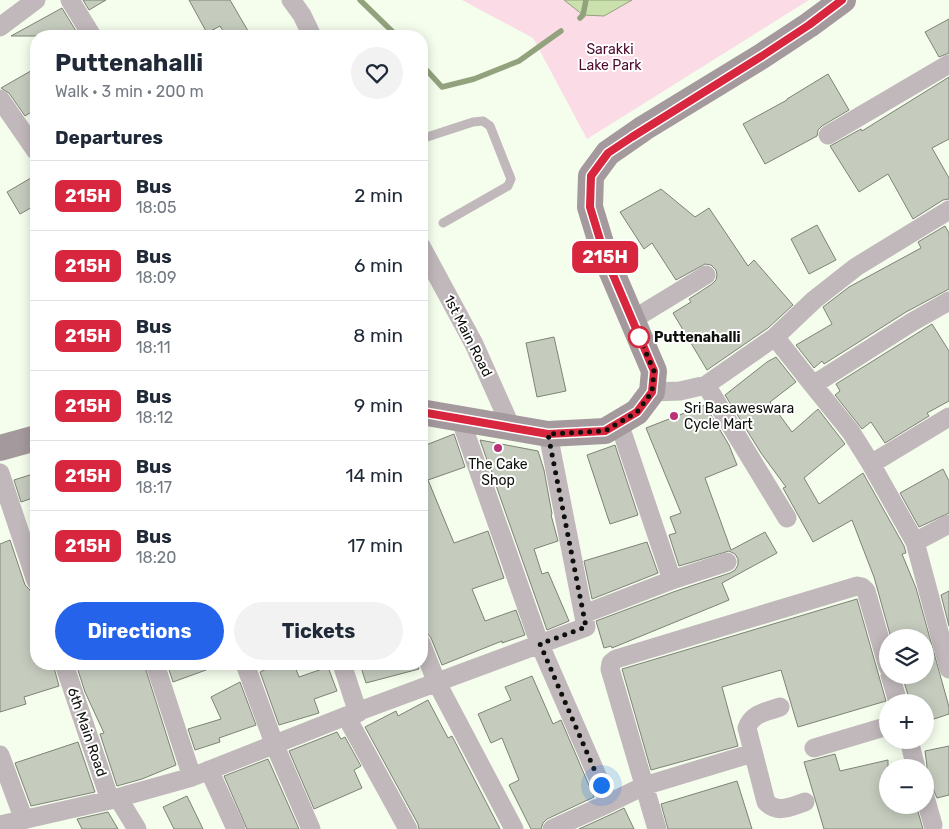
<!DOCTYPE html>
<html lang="en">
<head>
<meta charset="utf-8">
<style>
  body { margin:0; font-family:Rubik,sans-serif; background:#f2f2f3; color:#1f2937; height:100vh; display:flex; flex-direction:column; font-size:19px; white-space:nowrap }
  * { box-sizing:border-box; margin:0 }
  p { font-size:16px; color:#747a83 }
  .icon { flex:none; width:28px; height:28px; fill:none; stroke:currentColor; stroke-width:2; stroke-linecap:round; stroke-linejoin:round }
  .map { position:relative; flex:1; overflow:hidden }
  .details { position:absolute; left:30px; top:30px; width:398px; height:640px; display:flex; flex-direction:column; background:#fff; border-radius:20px; box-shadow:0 2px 12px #0003 }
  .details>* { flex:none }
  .badge { padding:0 10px; border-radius:8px; font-size:18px; line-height:32px }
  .buttons { position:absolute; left:879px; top:629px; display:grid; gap:10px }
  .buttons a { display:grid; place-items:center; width:55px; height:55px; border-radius:50%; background:#fff; box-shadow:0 2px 12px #0003; font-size:25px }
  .you { position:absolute; width:25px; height:25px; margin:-12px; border:4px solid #fff; border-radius:50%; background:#1a73e8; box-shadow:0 0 0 8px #1a73e833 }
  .map>.badge { position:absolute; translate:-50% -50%; box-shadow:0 0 0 2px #fff }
  h2 { padding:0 25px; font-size:19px; line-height:45px }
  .round { display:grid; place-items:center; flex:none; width:52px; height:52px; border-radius:26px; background:#f2f2f3 }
  .overview { display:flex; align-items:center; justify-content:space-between; height:85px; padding:0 25px }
  h1 { font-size:24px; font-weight:700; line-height:38px }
  .action { display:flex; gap:10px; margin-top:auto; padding:10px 25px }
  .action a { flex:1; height:58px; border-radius:30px; background:#2563eb; color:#fff; font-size:20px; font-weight:700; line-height:58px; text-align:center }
  .action a+a { background:#f2f2f3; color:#1f2937 }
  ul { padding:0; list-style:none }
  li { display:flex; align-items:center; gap:15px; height:70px; padding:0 25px; border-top:1px solid #e0e1e3 }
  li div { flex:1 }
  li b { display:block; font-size:19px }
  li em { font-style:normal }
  li .badge { min-width:55px; font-weight:700; text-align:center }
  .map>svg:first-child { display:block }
  .green { fill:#fadbe6 }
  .water { fill:#cae1ae; stroke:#92a27d }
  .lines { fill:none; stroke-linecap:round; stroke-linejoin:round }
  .stream { stroke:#92a27d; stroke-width:5.5 }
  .building { fill:#c5ccbe; stroke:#7d8375 }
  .service { stroke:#c0b8bb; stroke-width:9 }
  .minor { stroke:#c0b8bb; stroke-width:19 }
  .secondary { stroke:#a4999d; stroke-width:26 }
  .line-casing { stroke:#fff; stroke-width:11 }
  .line { stroke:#d7263d; stroke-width:8 }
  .walk { stroke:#0e100b; stroke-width:5; stroke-dasharray:0 9 }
  .stop-dot { fill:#fff; stroke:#d7263d; stroke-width:2.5 }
  .poi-dot { fill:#b83275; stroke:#fff; stroke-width:2 }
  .labels { text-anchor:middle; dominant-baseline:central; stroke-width:4; stroke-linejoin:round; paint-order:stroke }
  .park-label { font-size:14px; fill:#4d0a2d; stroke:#fff }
  .street-label { font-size:14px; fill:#0e100b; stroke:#fff }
  .stop-label { font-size:14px; font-weight:bold; fill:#0e100b; stroke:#fff; text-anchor:start }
  .poi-label { font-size:14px; fill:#0e100b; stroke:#fff; text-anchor:start }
</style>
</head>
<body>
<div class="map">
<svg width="949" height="829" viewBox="0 0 949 829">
  <rect width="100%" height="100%" fill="#f5fded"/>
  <path class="green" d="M462,0H809L587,139L533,38Z"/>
  <path class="water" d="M564,0H632L604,16L583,15Z"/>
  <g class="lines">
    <path class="stream" d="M360,0L397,36
      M580,18L583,15L586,0
      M421,64L442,87L474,79L519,61L561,31"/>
  </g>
  <path class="building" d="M83,0H106L89,10Z
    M189,0H230L251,36H226L220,26L207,33Z
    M62,8L79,36H11Z
    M949,19V53L939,57L925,32Z
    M36,68V109L25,116L9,93L1,88Z
    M828,74L849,110L822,126L818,130L817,136L765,164L743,124L787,100V99Z
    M949,77V139L932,148L949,178V199L943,200L913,219L888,174L859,192L830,146L861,129L862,131Z
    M36,175V205L20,214L7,192Z
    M661,189L695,217L709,208L748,266L754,260L793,305L768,328L707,370L673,313L691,302L689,299L712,284L716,280L717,275L716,270L711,265L705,264L676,280L652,243L644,249L620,212Z
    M817,225L836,260L809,274L791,239Z
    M945,226L949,233V289L906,312L824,364L822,361L814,368L796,345L832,324L823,307L849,287L921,248L918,242Z
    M932,324L949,351V401L927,413L929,416L885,443L871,422L862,429L835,395L840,391L836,384Z
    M554,337L566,391L537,397L526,343Z
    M776,357L796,382L770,402L792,432L818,409L845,444L804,478L819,504L863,473L904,546L906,553L902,554L916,588L949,707V714L925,722V702H912L910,695H908L902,675H925V638H891L874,577L852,520L813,542L783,488L786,487L761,453L725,395L767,362Z
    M705,405L729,445L737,465L705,478L731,550L765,532L777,553L722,583L729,600L612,648L611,646L604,648L596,621L676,591L730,573L735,570L738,565V559L735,554L729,551L679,566L669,535L676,533L670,517L681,513L646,428Z
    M454,434L465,467L428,480L454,543L488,531L504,578L472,589L485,621L516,610L525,635L502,643V641L442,665L431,638L428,634L421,632V447Z
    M480,440L538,451L544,470L552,514L551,515L558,541L534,549L542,574L548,572L569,621L547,630L493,477L489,459L487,460Z
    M615,445L638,515L610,524L587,455Z
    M943,469L949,481V513L919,527L900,493Z
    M36,473V497L21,502L14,480Z
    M10,540L25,585L30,590L36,605V664H53L59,686L24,697L26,704L0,712V544Z
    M647,542L658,573L592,599L584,561Z
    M949,591V626L941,595Z
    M857,599L886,701L798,727L781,670L722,687L738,746L651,770L622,669Z
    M76,664H144L176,765L142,779L117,786L100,734L104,733L85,692Z
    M167,664H216L217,666L173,682Z
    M277,664H294L299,677L328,667L337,691L314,699L319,713L279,725L260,672Z
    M360,664H417L419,669L366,683Z
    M532,676L553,724L561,720L594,797L547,819L543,823L541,829H531L509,785L519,780L502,738L491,743L478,714L511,700L505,687Z
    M240,682L256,725L219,738L220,742L195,750L188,729L221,719L211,697Z
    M428,700L448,738L452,736L500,829H419L418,824L365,727L396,711L398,716Z
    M337,732L341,739L345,737L361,766L354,770L362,788L314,809L289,751Z
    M78,742L95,792L31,806L15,763Z
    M949,746V795L937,798L933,789L929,787L926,773L927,766L925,751Z
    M835,754L840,771L888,760V805H916L923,829H824L804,762Z
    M268,759L299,829H247L224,776Z
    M737,781L752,829H668L661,804Z
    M187,796L203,829H174L163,807Z
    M624,808L634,829H579L614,813Z
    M108,812L118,829H82L77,819Z"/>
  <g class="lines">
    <path class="service" d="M421,139L473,122L483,121L490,126L511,179L508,186L443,223"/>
    <path class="minor" d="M70,0L92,36
      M291,0L302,15L312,36
      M0,27L36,0
      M0,99L36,151
      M828,135L949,64
      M421,246L474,344L511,427
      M949,301L912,322L813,385L851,432L871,464L915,542L949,669
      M632,320L706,275
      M775,337L813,385
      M706,385L787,518
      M652,392L680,391L706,385L775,337L814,300L856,267L949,210
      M460,418L540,645L609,803L552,829
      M619,423L672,580
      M871,464L949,417
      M0,473L36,581
      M915,542L949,524
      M584,614L672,580L727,562
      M421,643L437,683L514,829
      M64,664L110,800
      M155,664L192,777
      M245,664L275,746L311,829
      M342,664L358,713
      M890,675L898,702
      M780,707C766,712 752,713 747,728L766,802C778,814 790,807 805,802
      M346,716L408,829
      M909,740L916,768
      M814,748L888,726
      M0,755L24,820
      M209,770L236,829
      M925,797L933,825
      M118,798L137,829
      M609,803L644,786L753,753
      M0,825L110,800L192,777L346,716L586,627L548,434
      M657,829L610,669L611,663L616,659L857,586L862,587L866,591L888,667"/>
    <path class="secondary" d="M421,412L548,434L605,431L637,412L652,392L654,371L605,256L590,207L591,176L608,153L644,128L762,56L809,25L843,0
      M0,448L36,438"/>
  </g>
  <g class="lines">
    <defs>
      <path id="line" d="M421,412L548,434L605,431L637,412L652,392L654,371L605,256L590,207L591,176L608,153L632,137L762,56L809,25L842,0"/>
    </defs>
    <use href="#line" class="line-casing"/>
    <use href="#line" class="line"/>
    <path class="walk" d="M601,785L540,644L586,627L548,434L605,431L637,412L652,392L654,371L639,337"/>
  </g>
  <circle class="stop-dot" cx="639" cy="337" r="10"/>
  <g class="poi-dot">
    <circle cx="674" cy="416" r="5"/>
    <circle cx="498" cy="448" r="5"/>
  </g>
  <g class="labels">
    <g class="park-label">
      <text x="610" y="49">Sarakki<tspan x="610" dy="16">Lake Park</tspan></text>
    </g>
    <g class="street-label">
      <text transform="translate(468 336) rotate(63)">1st Main Road</text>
      <text transform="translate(87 732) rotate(71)">6th Main Road</text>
    </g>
    <g class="stop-label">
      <text x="654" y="337">Puttenahalli</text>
    </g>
    <g class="poi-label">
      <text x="684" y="408">Sri Basaweswara<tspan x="684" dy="16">Cycle Mart</tspan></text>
      <text x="498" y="464" text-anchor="middle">The Cake<tspan x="498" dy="16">Shop</tspan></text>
    </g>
  </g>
</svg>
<div class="buttons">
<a><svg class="icon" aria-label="layers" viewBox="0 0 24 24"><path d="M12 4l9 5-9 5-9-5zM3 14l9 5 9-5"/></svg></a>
<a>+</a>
<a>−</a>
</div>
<div class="you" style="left:601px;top:785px"></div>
<b class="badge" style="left:605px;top:257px;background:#d7263d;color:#fff">215H</b>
<section class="details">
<div class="overview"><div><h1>Puttenahalli</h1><p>Walk · 3 min · 200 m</p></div><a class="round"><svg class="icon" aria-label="heart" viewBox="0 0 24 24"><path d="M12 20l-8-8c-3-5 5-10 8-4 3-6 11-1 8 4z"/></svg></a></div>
<h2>Departures</h2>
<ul>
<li><span class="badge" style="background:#d7263d;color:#fff">215H</span><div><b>Bus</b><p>18:05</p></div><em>2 min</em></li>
<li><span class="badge" style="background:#d7263d;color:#fff">215H</span><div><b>Bus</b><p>18:09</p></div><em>6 min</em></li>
<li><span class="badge" style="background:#d7263d;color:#fff">215H</span><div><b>Bus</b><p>18:11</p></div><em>8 min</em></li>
<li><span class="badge" style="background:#d7263d;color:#fff">215H</span><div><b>Bus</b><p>18:12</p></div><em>9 min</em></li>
<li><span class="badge" style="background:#d7263d;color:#fff">215H</span><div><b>Bus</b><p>18:17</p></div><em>14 min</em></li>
<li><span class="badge" style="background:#d7263d;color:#fff">215H</span><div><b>Bus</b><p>18:20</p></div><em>17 min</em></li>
</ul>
<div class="action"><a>Directions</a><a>Tickets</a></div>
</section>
</div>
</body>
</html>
